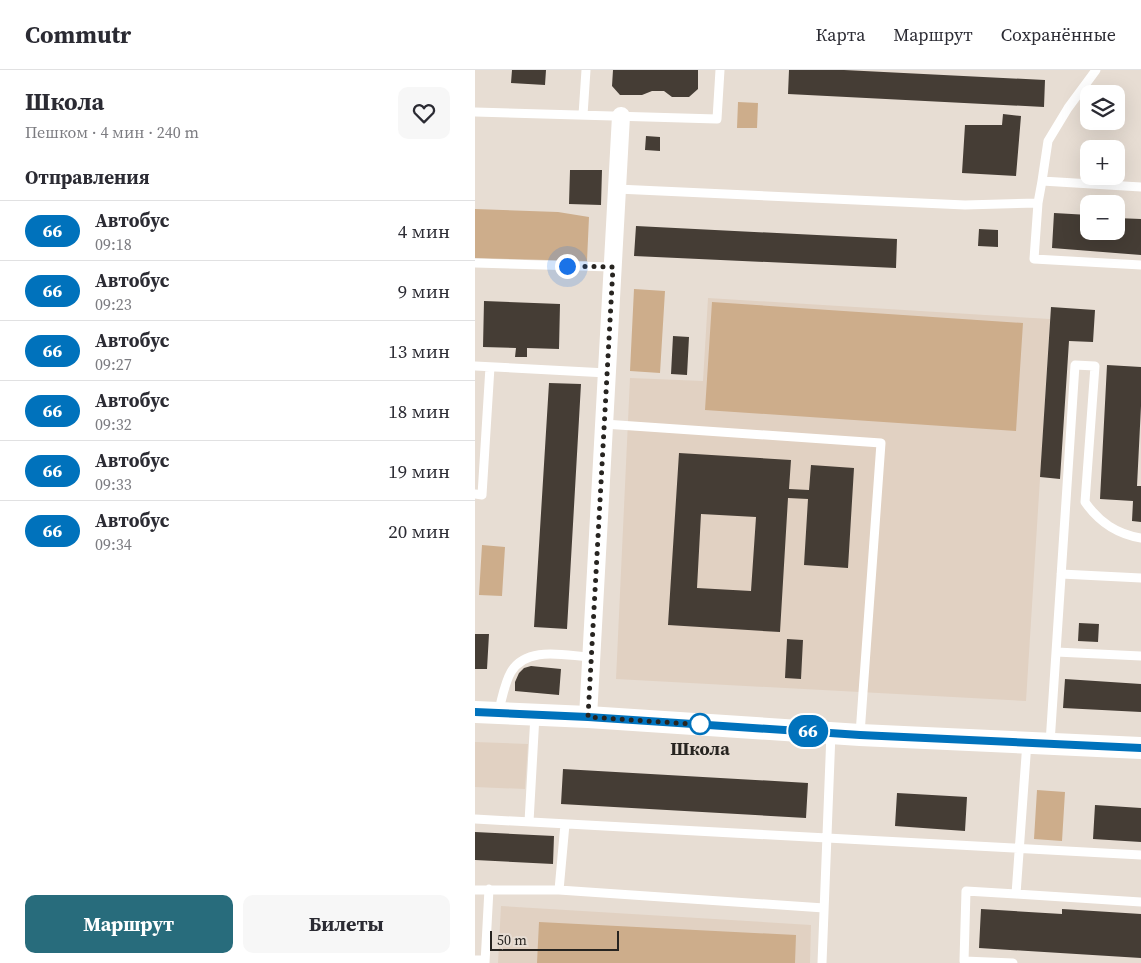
<!DOCTYPE html>
<html lang="ru">
<head>
<meta charset="utf-8">
<style>
  body { margin:0; font-family:"Source Serif 4",serif; background:#f7f7f7; color:#2b2b33; height:100vh; display:flex; flex-direction:column; font-size:19px; white-space:nowrap }
  * { box-sizing:border-box; margin:0 }
  p { font-size:16px; color:#7c7c81 }
  .icon { flex:none; width:28px; height:28px; fill:none; stroke:currentColor; stroke-width:2; stroke-linecap:round; stroke-linejoin:round }
  .map { position:relative; flex:1; overflow:hidden }
  .drawer { display:flex; flex-direction:column; background:#fff; width:475px }
  .drawer>* { flex:none }
  .badge { padding:0 10px; border-radius:16px; font-size:18px; line-height:32px }
  .tools { position:absolute; left:605px; top:15px; display:grid; gap:10px }
  .tools a { display:grid; place-items:center; width:45px; height:45px; border-radius:10px; background:#fff; box-shadow:0 5px 20px #0002; font-size:25px }
  .scale { position:absolute; left:15px; bottom:12px; width:129px; box-sizing:border-box; padding-left:5px; border:2px solid #272420; border-top:0; font-size:14px; line-height:18px; white-space:nowrap; color:#272420; -webkit-text-stroke:4px #e7ddd3; paint-order:stroke }
  .you { position:absolute; width:25px; height:25px; margin:-12px; border:4px solid #fff; border-radius:50%; background:#1a73e8; box-shadow:0 0 0 8px #1a73e833 }
  .map>.badge { position:absolute; translate:-50% -50%; box-shadow:0 0 0 2px #fff }
  h2 { padding:0 25px; font-size:19px; line-height:45px }
  .round { display:grid; place-items:center; flex:none; width:52px; height:52px; border-radius:10px; background:#f7f7f7 }
  .headline { display:flex; align-items:center; justify-content:space-between; height:85px; padding:0 25px }
  h1 { font-size:24px; font-weight:700; line-height:38px }
  .primary-button { display:flex; gap:10px; margin-top:auto; padding:10px 25px }
  .primary-button a { flex:1; height:58px; border-radius:10px; background:#286c7c; color:#fff; font-size:20px; font-weight:700; line-height:58px; text-align:center }
  .primary-button a+a { background:#f7f7f7; color:#2b2b33 }
  ul { padding:0; list-style:none }
  li { display:flex; align-items:center; gap:15px; height:60px; padding:0 25px; border-top:1px solid #e1e1e2 }
  li div { flex:1 }
  li b { display:block; font-size:19px }
  li em { font-style:normal }
  li .badge { min-width:55px; font-weight:700; text-align:center }
  header { display:flex; align-items:center; gap:30px; box-sizing:border-box; height:70px; padding:0 25px; background:#fff; border-bottom:1px solid #e1e1e2 }
  header strong { font-size:24px }
  nav { display:flex; gap:28px; margin-inline-start:auto; font-size:18px }
  main { display:flex; flex:1; min-height:0 }
  .map>svg:first-child { display:block }
  .built { fill:#e1d1c2 }
  .green { fill:#cdad8b }
  .building { fill:#453d35; fill-rule:evenodd }
  .lines { fill:none; stroke-linecap:round; stroke-linejoin:round }
  .service { stroke:#fff; stroke-width:9 }
  .minor { stroke:#fff; stroke-width:18 }
  .tertiary { stroke:#fff; stroke-width:22 }
  .line-casing { stroke:#fff; stroke-width:11 }
  .line { stroke:#0072bc; stroke-width:8 }
  .walk { stroke:#272420; stroke-width:5; stroke-dasharray:0 9 }
  .stop-dot { fill:#fff; stroke:#0072bc; stroke-width:2.5 }
  .labels { text-anchor:middle; dominant-baseline:central; stroke-width:5; stroke-linejoin:round; paint-order:stroke }
  .stop-label { font-size:18px; font-weight:bold; fill:#272420; stroke:#e7ddd3 }
</style>
</head>
<body>
<header>
<strong>Commutr</strong>
<nav><a>Карта</a><a>Маршрут</a><a>Сохранённые</a></nav>
</header>
<main>
<section class="drawer">
<div class="headline"><div><h1>Школа</h1><p>Пешком · 4 мин · 240 m</p></div><a class="round"><svg class="icon" aria-label="heart" viewBox="0 0 24 24"><path d="M12 20l-8-8c-3-5 5-10 8-4 3-6 11-1 8 4z"/></svg></a></div>
<h2>Отправления</h2>
<ul>
<li><span class="badge" style="background:#0072bc;color:#fff">66</span><div><b>Автобус</b><p>09:18</p></div><em>4 мин</em></li>
<li><span class="badge" style="background:#0072bc;color:#fff">66</span><div><b>Автобус</b><p>09:23</p></div><em>9 мин</em></li>
<li><span class="badge" style="background:#0072bc;color:#fff">66</span><div><b>Автобус</b><p>09:27</p></div><em>13 мин</em></li>
<li><span class="badge" style="background:#0072bc;color:#fff">66</span><div><b>Автобус</b><p>09:32</p></div><em>18 мин</em></li>
<li><span class="badge" style="background:#0072bc;color:#fff">66</span><div><b>Автобус</b><p>09:33</p></div><em>19 мин</em></li>
<li><span class="badge" style="background:#0072bc;color:#fff">66</span><div><b>Автобус</b><p>09:34</p></div><em>20 мин</em></li>
</ul>
<div class="primary-button"><a>Маршрут</a><a>Билеты</a></div>
</section>
<div class="map">
<svg width="666" height="893" viewBox="0 0 666 893">
  <rect width="100%" height="100%" fill="#e7ddd3"/>
  <path class="built" d="M233,228L575,249L551,631L141,609L155,308L228,311Z
    M0,672L53,674L50,719L0,717Z
    M26,836L336,855L335,893H23Z"/>
  <path class="green" d="M263,32L283,33L282,58H262Z
    M0,139L83,142L114,147L112,191L0,188Z
    M159,219L190,221L185,303L155,301Z
    M237,232L548,253L541,361L230,340Z
    M7,475L30,477L27,526L4,525Z
    M562,720L590,722L587,771L559,769Z
    M64,852L321,865L320,893H62Z"/>
  <path class="building" d="M37,0H71L70,15L36,13Z
    M138,0H223V19L214,27H197L189,21H177L167,25H145L137,16Z
    M314,0H369L570,10L569,37L313,24Z
    M528,44L546,46L541,106L487,103L490,55H527Z
    M171,66L185,67V81L170,80Z
    M95,100H127L126,135L94,134Z
    M579,143L614,145V161H641V148L666,149V185L577,178Z
    M161,156L422,169L421,198L159,186Z
    M504,159L523,160V177L503,176Z
    M9,231L85,234L84,279L52,278V287H40L41,278L8,277Z
    M576,237L620,240L618,272L594,271L585,409L565,407Z
    M198,266L214,267L212,305L196,304Z
    M632,295L666,297V336L662,416H666V452L657,451L658,431L625,429Z
    M74,313L106,314L92,559L59,557Z
    M204,383L316,390L314,419L334,420L336,395L379,398L373,498L329,495L333,429L313,428L305,562L193,555ZM226,444L281,447L276,521L222,518Z
    M604,553L624,554L623,572L603,571Z
    M0,564H14L12,599H0Z
    M312,569L328,570L326,609L310,608Z
    M56,596L86,599L84,625L40,621V612L44,603L49,598Z
    M590,609L666,614V642L588,638Z
    M88,699L333,713L331,748L86,734Z
    M422,723L492,727L490,761L420,756Z
    M620,735L666,738V772L618,769Z
    M0,762L79,766L78,794L0,790Z
    M506,839L587,844V839L666,844V888L504,878Z"/>
  <g class="lines">
    <path class="service" d="M0,42L242,49L245,0
      M108,45L111,0
      M567,111L573,71L593,38L621,0
      M666,117L567,111L563,133L559,189L666,195
      M142,119L490,135L563,133
      M0,193L137,197
      M0,296L132,303
      M129,354L406,373L385,664
      M0,424L7,425L15,297
      M586,504L666,508
      M581,582L666,586
      M23,643C27,630 29,614 36,602C52,575 91,586 116,587
      M552,672L541,824L666,832
      M575,673L600,295L620,296L610,432C624,452 641,464 666,468
      M0,749L666,785
      M54,752L60,645
      M0,820H84L90,754
      M84,820L349,838
      M0,890H10
      M10,893L14,819
      M347,893L356,663
      M538,893L489,891L491,821L541,824"/>
    <path class="minor" d="M113,647L146,46"/>
    <path class="tertiary" d="M0,642L113,647L385,665L666,678"/>
  </g>
  <g class="lines">
    <defs>
      <path id="line" d="M0,642L113,647L385,665L666,678"/>
    </defs>
    <use href="#line" class="line-casing"/>
    <use href="#line" class="line"/>
    <path class="walk" d="M92,196L138,197L113,647L231,655L225,654"/>
  </g>
  <circle class="stop-dot" cx="225" cy="654" r="10"/>
  <g class="labels">
    <g class="stop-label">
      <text x="225" y="678">Школа</text>
    </g>
  </g>
</svg>
<div class="tools">
<a><svg class="icon" aria-label="layers" viewBox="0 0 24 24"><path d="M12 4l9 5-9 5-9-5zM3 14l9 5 9-5"/></svg></a>
<a>+</a>
<a>−</a>
</div>
<div class="scale">50 m</div>
<div class="you" style="left:92px;top:196px"></div>
<b class="badge" style="left:333px;top:661px;background:#0072bc;color:#fff">66</b>
</div>
</main>
</body>
</html>
